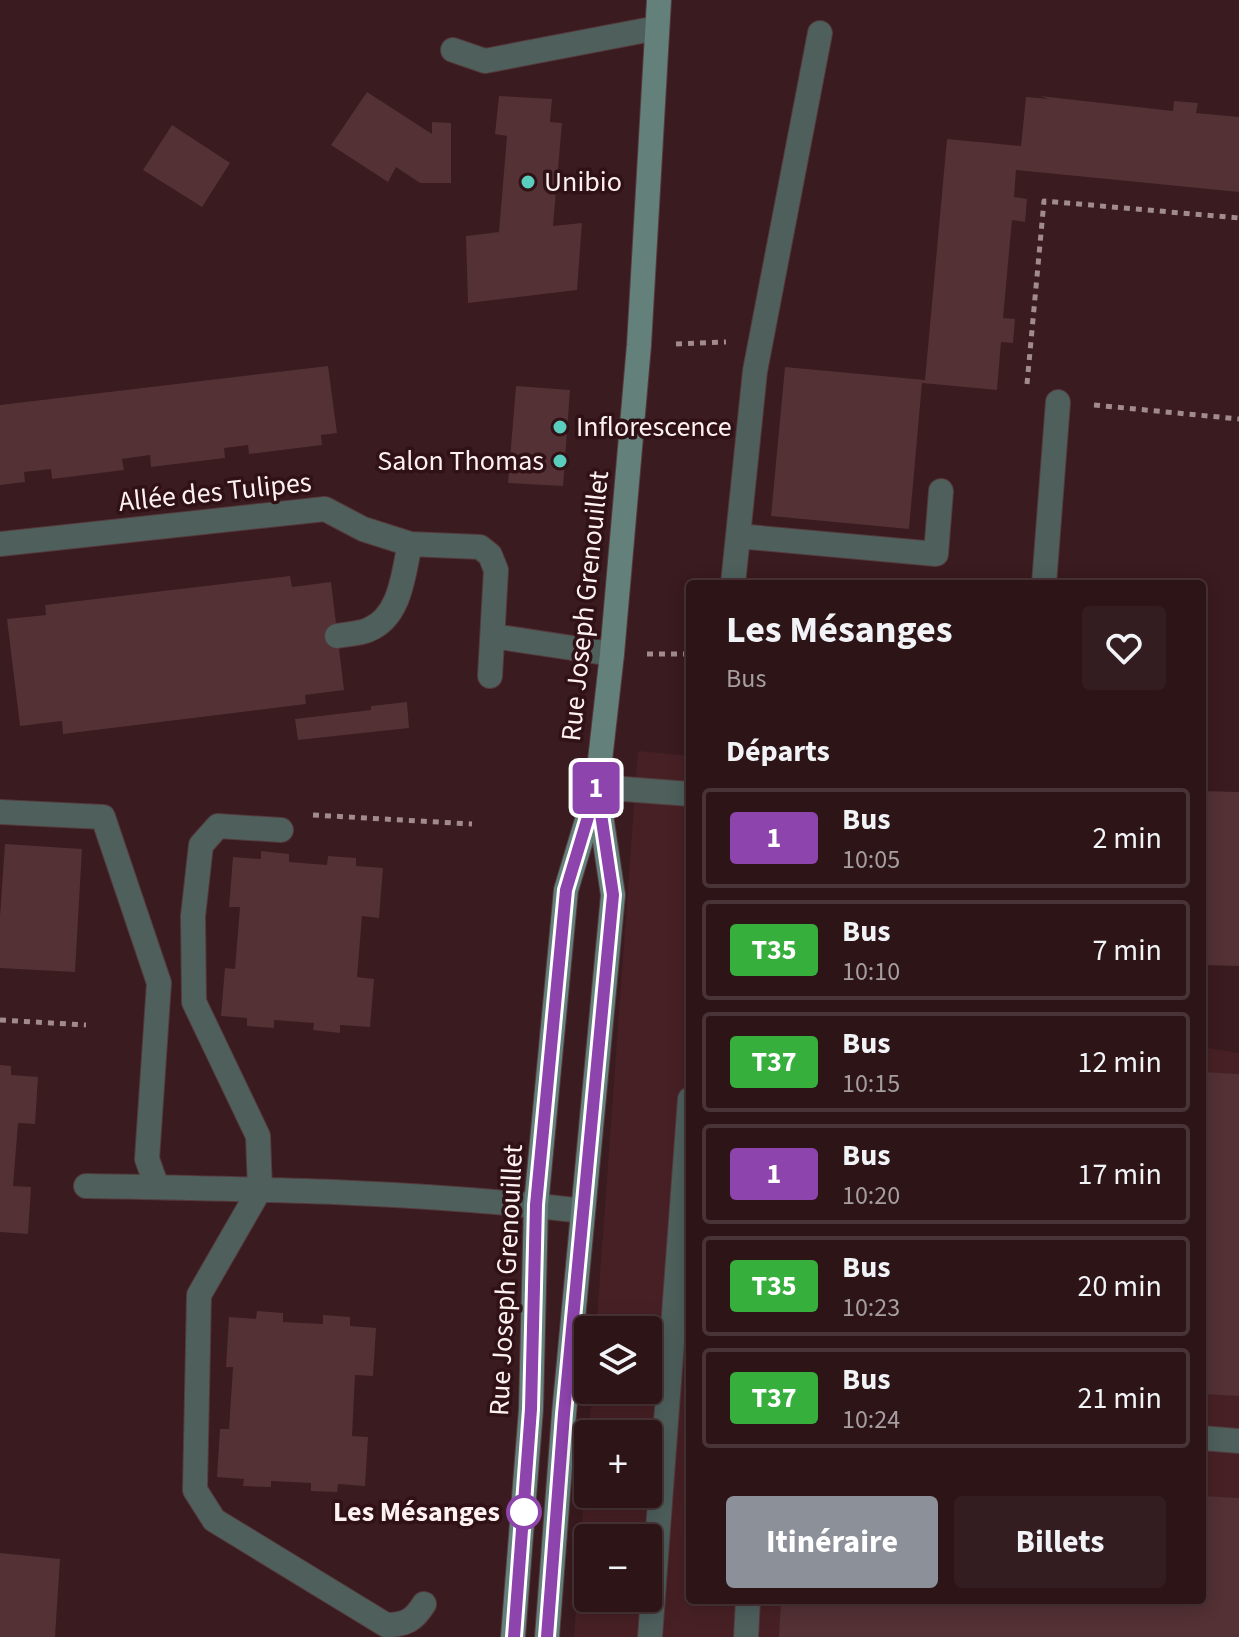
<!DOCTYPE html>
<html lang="fr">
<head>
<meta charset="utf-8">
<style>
  body { margin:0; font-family:"Source Sans 3",sans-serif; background:#341d20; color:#f1f3f6; height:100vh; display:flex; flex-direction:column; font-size:30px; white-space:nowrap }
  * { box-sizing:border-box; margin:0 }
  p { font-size:26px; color:#a69ea1 }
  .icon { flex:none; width:44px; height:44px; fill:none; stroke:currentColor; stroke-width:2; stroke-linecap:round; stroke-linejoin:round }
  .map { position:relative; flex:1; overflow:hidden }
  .drawer { position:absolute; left:686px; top:580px; width:520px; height:1024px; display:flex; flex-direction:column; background:#2c1417; border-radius:8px; box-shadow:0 4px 20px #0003,0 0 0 2px #483336 }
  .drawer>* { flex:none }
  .badge { padding:0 16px; border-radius:6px; font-size:28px; line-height:52px }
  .buttons { position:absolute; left:574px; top:1316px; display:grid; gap:16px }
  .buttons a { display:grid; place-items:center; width:88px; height:88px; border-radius:8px; background:#2c1417; box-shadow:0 4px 20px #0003,0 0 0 2px #483336; font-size:40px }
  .map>.badge { position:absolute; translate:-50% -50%; box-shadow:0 0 0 4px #fff }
  h2 { padding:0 40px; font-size:30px; line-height:72px }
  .round { display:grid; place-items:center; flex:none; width:84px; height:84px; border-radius:8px; background:#341d20 }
  .summary { display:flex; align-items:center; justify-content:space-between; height:136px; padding:0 40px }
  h1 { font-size:38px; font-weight:700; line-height:60px }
  .action { display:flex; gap:16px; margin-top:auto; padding:16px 40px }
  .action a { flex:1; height:92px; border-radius:8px; background:#8c9099; color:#fff; font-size:32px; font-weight:700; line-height:92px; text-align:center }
  .action a+a { background:#341d20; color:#f1f3f6 }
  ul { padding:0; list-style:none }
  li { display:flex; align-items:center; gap:24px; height:100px; margin:0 16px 12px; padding:0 24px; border:4px solid #483336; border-radius:8px }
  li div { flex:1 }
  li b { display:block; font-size:30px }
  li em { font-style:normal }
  li .badge { min-width:88px; font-weight:700; text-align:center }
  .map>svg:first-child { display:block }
  .built { fill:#472025; fill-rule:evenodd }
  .building { fill:#533135 }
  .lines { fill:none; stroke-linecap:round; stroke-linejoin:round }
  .lane-casing { stroke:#55393d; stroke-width:26 }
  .secondary-casing { stroke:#55393d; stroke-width:26 }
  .path { stroke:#a18b8d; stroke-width:5; stroke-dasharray:6 6; stroke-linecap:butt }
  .lane { stroke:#4e5f5c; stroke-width:24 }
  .secondary { stroke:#63807b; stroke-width:24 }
  .line-casing { stroke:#fff; stroke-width:18 }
  .line { stroke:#8e44ad; stroke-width:12 }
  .poi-dot { fill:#59cebf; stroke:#301116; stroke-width:3 }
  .stop-dot { fill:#fff; stroke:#8e44ad; stroke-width:4 }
  .labels { text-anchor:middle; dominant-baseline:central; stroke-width:7; stroke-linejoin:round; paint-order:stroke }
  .poi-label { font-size:28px; fill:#fef1f2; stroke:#301116; text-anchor:start }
  .street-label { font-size:28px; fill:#fef1f2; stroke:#301116 }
  .stop-label { font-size:28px; font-weight:bold; fill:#fef1f2; stroke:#301116; text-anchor:end }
</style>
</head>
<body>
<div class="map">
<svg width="1239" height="1637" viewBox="0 0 1239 1637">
  <rect width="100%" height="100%" fill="#3a1b1f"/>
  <path class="built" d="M638,751L690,756V1600H1202V1047L1239,1053V1637H574L588,1442V1494H648V1434H589L592,1390H648V1330H596ZM588,1538H648V1598H588Z"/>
  <path class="building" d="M367,92L432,134V122L451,123V183H420L396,167L388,182L331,145Z
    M499,96L552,99L550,122L562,123L553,226L582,223L577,290L468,303L466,236L499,232L507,136L495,134Z
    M1040,96L1173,111L1174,101L1198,103L1196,113L1239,117V192L1016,170L1014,197L1027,199L1025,222L1012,220L1003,318L1015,319L1013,343L1001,342L997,390L922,383L909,529L771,516L785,367L925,380L947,139L1021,146L1026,97L1049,99Z
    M172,125L230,163L202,207L143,170Z
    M328,366L337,433L321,435L322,445L249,454L248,445L224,448L225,458L151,467L150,455L122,459L124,470L52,479L51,469L24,472L25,482L0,485V405Z
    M516,386L570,390L563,486L508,483Z
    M290,576L292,587L331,582L344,690L305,695L306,704L63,734L62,721L20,726L7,619L46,615L45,605Z
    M407,702L409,728L298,740L295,719L371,710V706Z
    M1202,791L1239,792V966L1202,965Z
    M5,844L82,849L75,972L0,968V916Z
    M261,851L289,854V862L327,865L328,856L356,858V866L383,868L379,918L362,916L357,977L374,979L370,1027L340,1025V1033L313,1030L314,1023L274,1020V1028L247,1026V1018L221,1016L225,968L235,969L240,907H229L233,857L261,859Z
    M0,1065L11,1066V1075L38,1077L35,1124L18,1123L13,1186L31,1187L28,1234L0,1232Z
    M1202,1072L1239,1074V1396L1202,1394Z
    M257,1311L283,1313V1322L323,1324V1315L350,1317V1326L376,1328L373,1376L355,1375L352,1436L368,1437L365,1486L338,1484L337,1492L311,1491V1483L271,1481V1487L243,1486L244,1479L217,1477L220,1429H229L233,1367H226L229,1317L256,1319Z
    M1202,1496L1239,1498V1637H779L781,1600H1202Z
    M0,1553L60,1559L55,1637H0Z"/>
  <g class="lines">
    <defs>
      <path id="lane" d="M453,50L485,61L657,28
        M738,536L936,554L941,491
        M0,544L325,509L363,529L410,544L480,547L490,555L496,570L490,676
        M733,584L755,371L820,33
        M1044,584L1058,402
        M337,636C347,634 359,634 368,630C401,617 403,574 410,544
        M493,636L612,654
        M597,787L690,794
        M0,812L103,817L159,983L147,1159L157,1187
        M281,830L218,826L201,845L193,916L194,1002L258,1136L260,1189L199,1295L195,1490L214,1520L386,1625C406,1625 414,1620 424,1604
        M86,1186C252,1189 419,1191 583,1211
        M1202,1438L1239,1441
        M650,1637L690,1099
        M746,1637L748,1600"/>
      <path id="secondary" d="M513,1637L531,1409L536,1205L566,890L597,787L612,654L639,345L659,0
        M547,1637L564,1414L613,895L598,795"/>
    </defs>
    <use href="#lane" class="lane-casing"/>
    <use href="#secondary" class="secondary-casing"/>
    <path class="path" d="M676,344L726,342
      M1027,384L1044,201L1239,218
      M1094,405L1239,419
      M647,654H690
      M313,815L472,824
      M0,1020L86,1025"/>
    <use href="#lane" class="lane"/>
    <use href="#secondary" class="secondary"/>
  </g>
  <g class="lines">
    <defs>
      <path id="line" d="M514,1637L531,1409L536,1205L566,890L597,787L613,895L564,1414L547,1637"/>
    </defs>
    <use href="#line" class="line-casing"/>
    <use href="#line" class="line"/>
  </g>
  <g class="poi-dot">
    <circle cx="528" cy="182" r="8"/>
    <circle cx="560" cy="427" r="8"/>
    <circle cx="560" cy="461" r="8"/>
  </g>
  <circle class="stop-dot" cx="524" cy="1512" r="16"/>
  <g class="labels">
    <g class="poi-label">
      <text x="544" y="182">Unibio</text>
      <text x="576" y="427">Inflorescence</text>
      <text x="544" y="461" text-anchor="end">Salon Thomas</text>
    </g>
    <g class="street-label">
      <text transform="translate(215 492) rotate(-6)">Allée des Tulipes</text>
      <text transform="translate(585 606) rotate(-84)">Rue Joseph Grenouillet</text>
      <text transform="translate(506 1280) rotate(-87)">Rue Joseph Grenouillet</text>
    </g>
    <g class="stop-label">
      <text x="500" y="1512">Les Mésanges</text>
    </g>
  </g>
</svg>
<div class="buttons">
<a><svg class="icon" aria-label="layers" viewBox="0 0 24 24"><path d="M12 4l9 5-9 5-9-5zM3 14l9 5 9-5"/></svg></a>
<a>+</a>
<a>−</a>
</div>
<b class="badge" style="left:596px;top:788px;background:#8e44ad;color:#fff">1</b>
<section class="drawer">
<div class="summary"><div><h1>Les Mésanges</h1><p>Bus</p></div><a class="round"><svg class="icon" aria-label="heart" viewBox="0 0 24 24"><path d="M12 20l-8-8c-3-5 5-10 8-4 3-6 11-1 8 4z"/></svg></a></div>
<h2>Départs</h2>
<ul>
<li><span class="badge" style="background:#8e44ad;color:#fff">1</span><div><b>Bus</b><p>10:05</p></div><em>2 min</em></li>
<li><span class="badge" style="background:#36af3d;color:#fff">T35</span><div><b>Bus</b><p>10:10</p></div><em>7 min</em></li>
<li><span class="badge" style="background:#36af3d;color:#fff">T37</span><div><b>Bus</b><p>10:15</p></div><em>12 min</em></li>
<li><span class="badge" style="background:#8e44ad;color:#fff">1</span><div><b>Bus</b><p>10:20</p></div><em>17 min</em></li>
<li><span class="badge" style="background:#36af3d;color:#fff">T35</span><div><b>Bus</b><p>10:23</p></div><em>20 min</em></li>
<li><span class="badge" style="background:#36af3d;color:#fff">T37</span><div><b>Bus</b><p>10:24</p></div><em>21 min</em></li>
</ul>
<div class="action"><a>Itinéraire</a><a>Billets</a></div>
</section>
</div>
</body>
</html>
